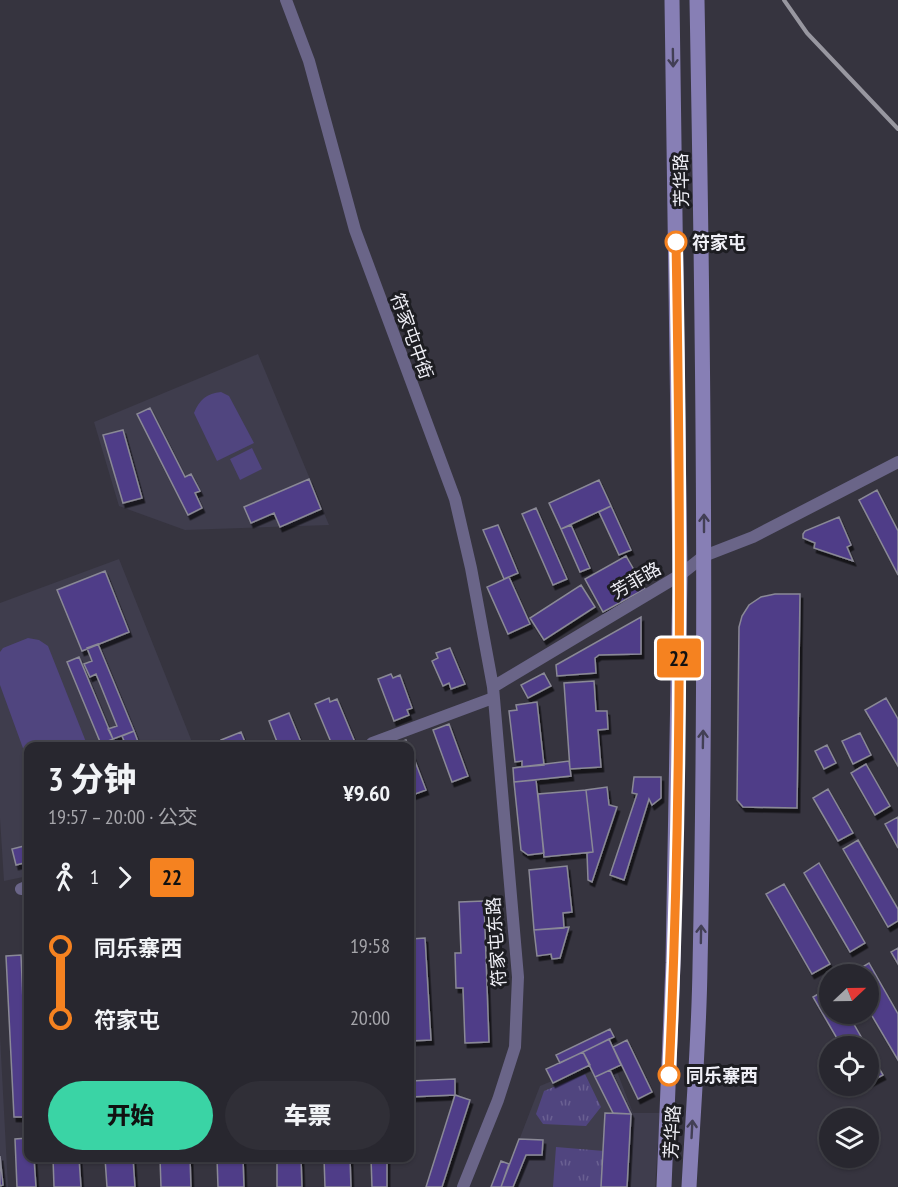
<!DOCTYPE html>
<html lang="zh">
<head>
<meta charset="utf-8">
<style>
  body { margin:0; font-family:"PT Sans Narrow","Noto Sans SC",sans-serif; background:#302f37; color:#f1f3f6; height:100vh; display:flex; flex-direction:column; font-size:22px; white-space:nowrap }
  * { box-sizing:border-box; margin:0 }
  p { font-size:20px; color:#a5a5aa }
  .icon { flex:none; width:33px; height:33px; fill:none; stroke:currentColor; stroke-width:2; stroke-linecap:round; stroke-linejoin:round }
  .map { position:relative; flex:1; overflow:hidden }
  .side { position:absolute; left:24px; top:742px; width:390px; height:420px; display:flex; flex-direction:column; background:#28272f; border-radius:12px; box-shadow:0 2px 4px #0004,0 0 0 2px #44444b }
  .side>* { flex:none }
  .badge { padding:0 12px; border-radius:4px; font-size:21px; line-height:39px }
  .needle { width:39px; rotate:68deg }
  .controls { position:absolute; left:819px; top:964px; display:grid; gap:12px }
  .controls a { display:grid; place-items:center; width:60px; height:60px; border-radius:50%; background:#28272f; box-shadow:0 2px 4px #0004,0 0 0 2px #44444b; font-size:30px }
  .map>.badge { position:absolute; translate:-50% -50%; box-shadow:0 0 0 3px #fff }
  .legs { display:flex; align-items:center; gap:9px; height:66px; padding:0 24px; font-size:20px }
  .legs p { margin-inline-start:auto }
  .summary { display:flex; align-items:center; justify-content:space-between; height:102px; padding:0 24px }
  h1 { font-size:33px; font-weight:800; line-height:45px }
  .primary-button { display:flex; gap:12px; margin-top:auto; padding:12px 24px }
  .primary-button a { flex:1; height:69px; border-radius:36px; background:#3ad4a5; color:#111; font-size:24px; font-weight:800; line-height:69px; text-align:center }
  .primary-button a+a { background:#302f37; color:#f1f3f6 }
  ul { padding:0 24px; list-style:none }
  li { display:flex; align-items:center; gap:21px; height:72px; font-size:22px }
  li i { display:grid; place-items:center; width:9px; height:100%; margin:0 8px; background:currentColor }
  li i::after { content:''; width:15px; height:15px; margin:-8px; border:4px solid; border-radius:50%; background:#28272f }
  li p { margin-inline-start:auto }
  li:first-child i { background:linear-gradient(#0000 50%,currentColor 0) }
  li:last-child i { background:linear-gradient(currentColor 50%,#0000 0) }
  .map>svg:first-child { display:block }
  .built { fill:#3f3d4d }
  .grass { fill:url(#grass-tufts) }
  .pitch { fill:#50457f }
  .building { fill:#4f3e88; stroke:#8a8996; stroke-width:1.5; filter:url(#shadow) }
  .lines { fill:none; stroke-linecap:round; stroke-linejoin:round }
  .street { stroke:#6a6588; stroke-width:12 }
  .secondary { stroke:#877fb5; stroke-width:15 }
  .rail { stroke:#9897a0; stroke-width:4 }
  .oneway { stroke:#423f55 }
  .line-1-casing { stroke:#fff; stroke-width:14 }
  .line-1 { stroke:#f58220; stroke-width:9 }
  .stop-1-dot { fill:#fff; stroke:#f58220; stroke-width:3 }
  .labels { text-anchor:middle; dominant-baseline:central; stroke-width:6; stroke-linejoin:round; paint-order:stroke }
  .street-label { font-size:18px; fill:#efeff6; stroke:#1d1d22 }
  .stop-label { font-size:18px; font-weight:bold; fill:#efeff6; stroke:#1d1d22; text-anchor:start }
</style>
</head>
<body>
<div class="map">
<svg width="898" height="1187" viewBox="0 0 898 1187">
  <defs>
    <pattern id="grass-tufts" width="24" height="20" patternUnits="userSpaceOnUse" patternTransform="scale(1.5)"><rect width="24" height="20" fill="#50457f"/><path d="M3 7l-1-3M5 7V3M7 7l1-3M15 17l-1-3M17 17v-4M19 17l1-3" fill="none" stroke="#6a6092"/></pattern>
    <filter id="shadow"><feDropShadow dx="2.5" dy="4.5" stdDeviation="0" flood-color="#0009"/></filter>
  </defs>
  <rect width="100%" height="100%" fill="#36343f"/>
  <path class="built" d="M258,354L329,525L185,530L119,506L94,422Z
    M119,559L194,747H28V876L4,881L0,818V603Z
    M0,1036L8,1187H0Z
    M590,1065L596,1077L616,1069L633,1113H660L655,1187H501L540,1086Z"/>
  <path class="grass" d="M585,1074L601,1107L586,1126L543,1124L536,1114L544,1091Z
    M556,1147L604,1151L601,1187H553Z"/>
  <path class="pitch" d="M221,392L229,396L254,443L217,461L194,413C199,400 207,393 221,392Z
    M252,448L262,469L240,480L230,459Z
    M28,638L39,640L48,646L88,747H28V762L0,685V652L3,648Z"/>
  <path class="building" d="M150,408L185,477L191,474L200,491L195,493L202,508L188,515L137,414Z
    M123,430L142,498L123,503L103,435Z
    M309,479L321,509L280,527L274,513L251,523L244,507Z
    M599,480L611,506L561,529L549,503Z
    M877,490L898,531V575L859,500Z
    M611,506L631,550L619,555L599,512Z
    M536,508L567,579L553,585L522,514Z
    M839,517L851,545L847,547L853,561L814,548L815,543L803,538V534L805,531Z
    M498,525L518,573L504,579L483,530Z
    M571,525L590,568L580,572L561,529Z
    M626,556L645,589L603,612L585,579Z
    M105,571L129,632L82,651L57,590Z
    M509,577L530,624L508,634L487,587Z
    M581,585L595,607L544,640L530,618Z
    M775,594H800L797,808L743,807L737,800L739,627L742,616L749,605L761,597Z
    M641,617V654L599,655L595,658L596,673L557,676L556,665Z
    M98,644L134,731L113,739L108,729L117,726L96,674L90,677L84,664L92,661L87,648Z
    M450,648L465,684L451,689L449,683L443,686L432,661L438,658L436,653Z
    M79,657L113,739L101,744L67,662Z
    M544,673L551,686L528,698L521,685Z
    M391,674L393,678L400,675L412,708L407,710L409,715L394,721L378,679Z
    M594,681L596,711H607L608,729L598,730L601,767L570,769L564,683Z
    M329,698L330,702L337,699L357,747H333L315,704Z
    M886,698L898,719V766L865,710Z
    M537,702L544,765L522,767V761L515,762L509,711L517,710L516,705Z
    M289,713L303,747H279L269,721Z
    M449,724L468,776L452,782L433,730Z
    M134,731L140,747H114L125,743L122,736Z
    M241,732L247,747H224L221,740Z
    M860,733L871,755L853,764L842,741Z
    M406,740L409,747H389V746Z
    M215,741L218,747H205L204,745Z
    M827,745L836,763L824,769L815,751Z
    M410,748L426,790L410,796Z
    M569,761L571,776L514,782L513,768Z
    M866,764L890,806L875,815L851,773Z
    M634,777H661V798L652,805L649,799L624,880L610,875L637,794L632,793Z
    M536,780L544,853L528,855L521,850L514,782Z
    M607,787L609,805L617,807L592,882L588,880L587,853L593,852L586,790Z
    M828,789L853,833L838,841L813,798Z
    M586,790L593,852L544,857L538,794Z
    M898,817V848L885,824Z
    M858,840L898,909V921L888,927L843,849Z
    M28,845V862L16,865L12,849Z
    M819,863L865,943L850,952L804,873Z
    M567,866L572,912L563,913L564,928L534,930L529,870Z
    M784,884L830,964L812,974L766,894Z
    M484,901L489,1042L465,1043L463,988H456L455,953H461L459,902Z
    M569,927L560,958L552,959L551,954L537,956L534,930Z
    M425,938L431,1040L410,1041V939Z
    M898,948V964L891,952Z
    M21,955L28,1117H14L6,956Z
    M869,963L898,1014V1060L868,1009V975H849Z
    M830,987V1014H848L867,1047H842L813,997Z
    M610,1029L614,1037L560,1063L556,1055Z
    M609,1039L621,1065L595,1077L583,1052Z
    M627,1040L652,1092L638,1099L613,1047Z
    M868,1050L883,1075L868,1083Z
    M583,1052L590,1065L553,1083L546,1069Z
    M610,1070L631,1114L613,1113L595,1077Z
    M455,1079V1095L410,1097V1081Z
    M455,1095L470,1100L442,1187H426Z
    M605,1113L631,1114L627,1187H601Z
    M28,1138V1158H34L36,1187H17L15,1139Z
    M519,1139L543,1140L542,1155H526L513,1187H501Z
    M0,1156L3,1185L0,1186Z
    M53,1158H79L81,1187H54Z
    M105,1158H133L135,1187H107Z
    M160,1158H190L191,1187H161Z
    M217,1158H243L244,1187H218Z
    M277,1158H301L302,1187H277Z
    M324,1158H350L351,1187H325Z
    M371,1158H387V1187H372Z
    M501,1161L509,1164L501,1187H491Z"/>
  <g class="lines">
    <path class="street" d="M286,0L309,61L355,230L455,499L471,568L493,687L518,977L515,1047L498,1100L463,1187
      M493,687L680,575L704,556L753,537L898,462
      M374,747L372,743L493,698
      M21,889L28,886"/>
    <path class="secondary" d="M664,1187L673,963L680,575L672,0
      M689,1187C693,1114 699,1040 700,967C707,644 703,322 697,0"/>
    <path class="rail" d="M784,0L807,33L898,129"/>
  </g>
  <defs><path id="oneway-shaft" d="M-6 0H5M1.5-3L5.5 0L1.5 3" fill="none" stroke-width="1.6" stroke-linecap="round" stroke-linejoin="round" transform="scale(1.5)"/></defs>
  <g class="oneway">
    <use href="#oneway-shaft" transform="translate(673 58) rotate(89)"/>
    <use href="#oneway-shaft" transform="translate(704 523) rotate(-90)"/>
    <use href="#oneway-shaft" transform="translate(703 739) rotate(-89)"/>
    <use href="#oneway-shaft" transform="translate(701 934) rotate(-89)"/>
    <use href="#oneway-shaft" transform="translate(692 1129) rotate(-87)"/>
  </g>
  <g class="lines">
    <defs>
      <path id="line-1" d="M669,1075C682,798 681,519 676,242"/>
    </defs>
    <use href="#line-1" class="line-1-casing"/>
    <use href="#line-1" class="line-1"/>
  </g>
  <g class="stop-1-dot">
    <circle cx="676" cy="242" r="10"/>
    <circle cx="669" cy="1075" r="10"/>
  </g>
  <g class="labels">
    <g class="street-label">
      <text transform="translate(681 180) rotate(-91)">芳华路</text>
      <text transform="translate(412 336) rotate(70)">符家屯中街</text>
      <text transform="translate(636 580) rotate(-30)">芳菲路</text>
      <text transform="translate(496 942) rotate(-94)">符家屯东路</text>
      <text transform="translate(672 1132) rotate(-87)">芳华路</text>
    </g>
    <g class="stop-label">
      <text x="692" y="242">符家屯</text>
      <text x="686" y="1075">同乐寨西</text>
    </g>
  </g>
</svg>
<div class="controls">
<a><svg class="needle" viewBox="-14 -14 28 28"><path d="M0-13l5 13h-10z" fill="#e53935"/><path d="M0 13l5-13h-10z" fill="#a5a5aa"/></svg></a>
<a><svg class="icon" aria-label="locate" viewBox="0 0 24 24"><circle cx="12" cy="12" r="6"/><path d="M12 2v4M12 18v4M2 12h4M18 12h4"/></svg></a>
<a><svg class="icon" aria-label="layers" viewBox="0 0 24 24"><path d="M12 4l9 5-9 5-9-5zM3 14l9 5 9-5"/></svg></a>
</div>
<b class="badge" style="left:679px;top:658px;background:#f58220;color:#111">22</b>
<section class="side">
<div class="summary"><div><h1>3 分钟</h1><p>19:57 – 20:00 · 公交</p></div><b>¥9.60</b></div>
<div class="legs"><svg class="icon" aria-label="walk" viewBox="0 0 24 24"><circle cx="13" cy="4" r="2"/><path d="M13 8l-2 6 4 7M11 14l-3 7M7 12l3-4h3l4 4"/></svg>1<svg class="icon" aria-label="forward" viewBox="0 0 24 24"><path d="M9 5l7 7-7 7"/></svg><b class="badge" style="background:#f58220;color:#111">22</b></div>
<ul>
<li><i style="color:#f58220"></i><b>同乐寨西</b><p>19:58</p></li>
<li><i style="color:#f58220"></i><b>符家屯</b><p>20:00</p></li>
</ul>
<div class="primary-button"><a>开始</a><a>车票</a></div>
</section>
</div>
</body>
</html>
